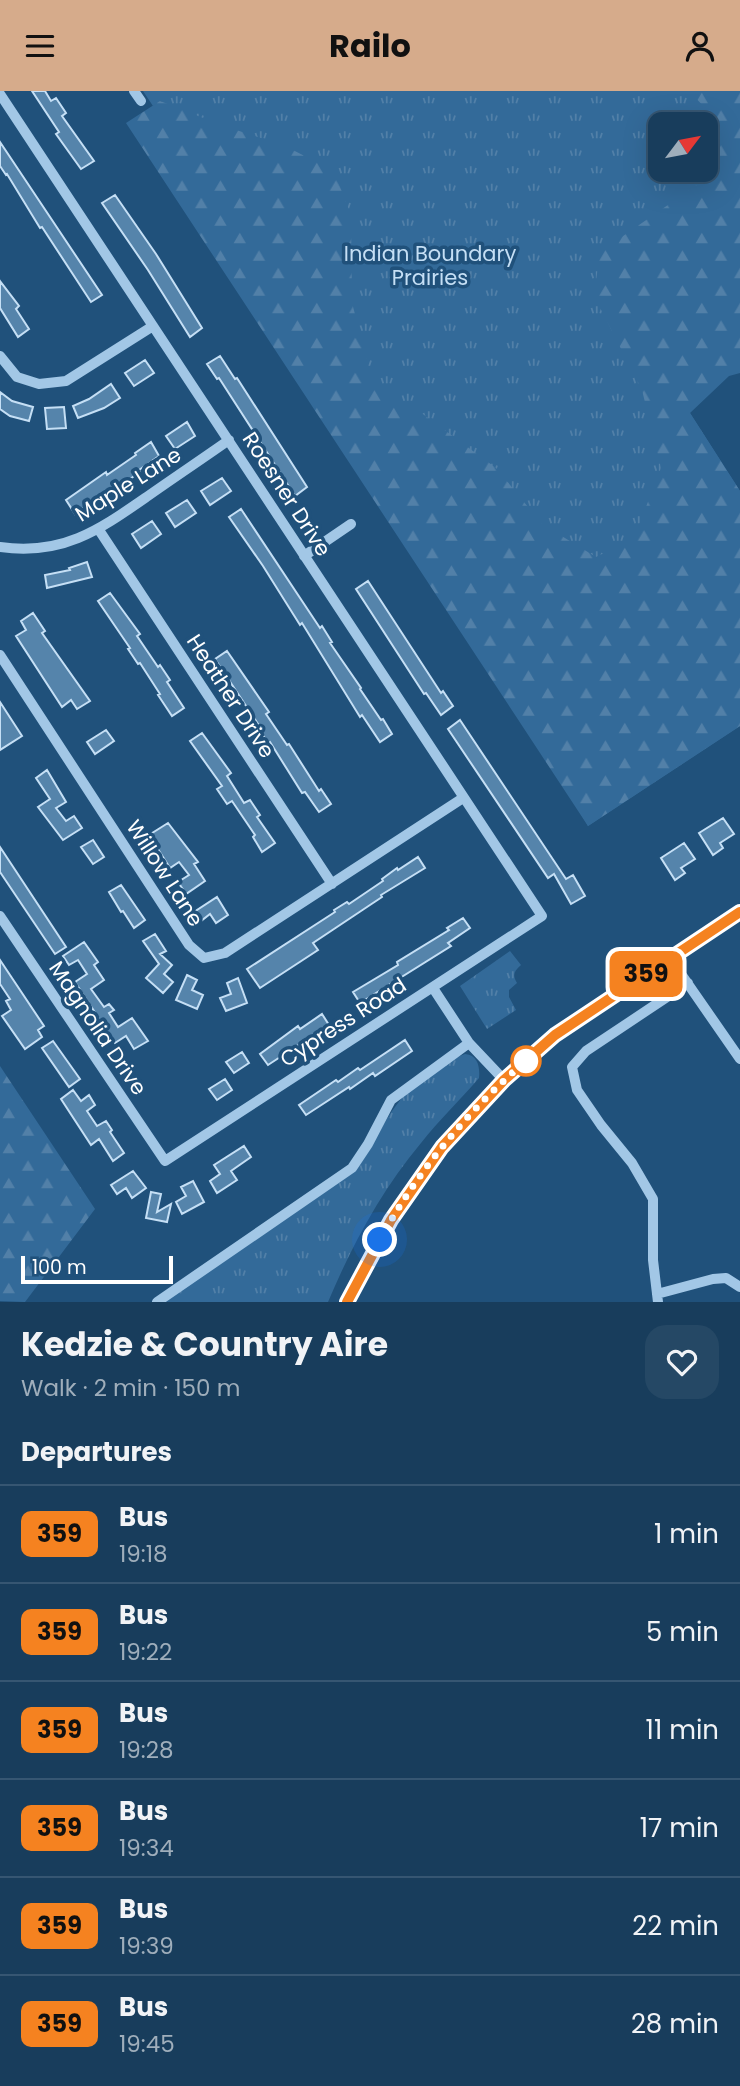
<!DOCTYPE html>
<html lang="en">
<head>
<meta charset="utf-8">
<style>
  body { margin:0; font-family:Poppins,sans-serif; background:#254865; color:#f1f3f6; height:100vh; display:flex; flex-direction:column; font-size:26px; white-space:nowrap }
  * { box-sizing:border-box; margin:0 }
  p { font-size:23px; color:#9faebb }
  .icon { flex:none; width:38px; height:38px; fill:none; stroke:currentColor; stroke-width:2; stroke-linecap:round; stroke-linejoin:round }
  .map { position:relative; height:1211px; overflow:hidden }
  .drawer { display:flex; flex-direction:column; background:#183d5c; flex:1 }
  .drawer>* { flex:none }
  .badge { padding:0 14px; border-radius:10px; font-size:24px; line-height:46px }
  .needle { width:46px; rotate:58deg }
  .controls { position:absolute; left:648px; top:21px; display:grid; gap:14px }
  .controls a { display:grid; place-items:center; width:70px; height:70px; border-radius:14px; background:#183d5c; box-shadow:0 7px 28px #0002,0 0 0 2px #365672; font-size:35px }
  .scale { position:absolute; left:21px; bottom:18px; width:152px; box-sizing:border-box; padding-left:7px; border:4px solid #fff; border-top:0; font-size:19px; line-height:24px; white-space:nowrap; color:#fff; -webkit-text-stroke:5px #20517b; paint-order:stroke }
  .you { position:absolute; width:35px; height:35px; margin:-18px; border:5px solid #fff; border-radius:50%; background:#1a73e8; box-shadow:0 0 0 10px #1a73e833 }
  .map>.badge { position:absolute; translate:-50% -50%; box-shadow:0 0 0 4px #fff }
  h2 { padding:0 21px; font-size:26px; line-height:63px }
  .round { display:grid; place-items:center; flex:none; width:74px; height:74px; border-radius:21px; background:#254865 }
  .overview { display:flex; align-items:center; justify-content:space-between; height:119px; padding:0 21px }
  h1 { font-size:33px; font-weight:700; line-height:52px }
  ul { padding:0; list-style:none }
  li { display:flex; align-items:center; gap:21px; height:98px; padding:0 21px; border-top:2px solid #365672 }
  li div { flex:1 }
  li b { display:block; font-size:26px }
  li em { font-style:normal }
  li .badge { min-width:77px; font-weight:700; text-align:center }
  header { display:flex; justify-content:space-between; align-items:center; height:91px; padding:0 21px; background:#d6ab8b; color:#111; font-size:32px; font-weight:700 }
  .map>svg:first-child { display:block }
  .grass { fill:url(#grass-tufts); fill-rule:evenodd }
  .forest { fill:url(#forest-firs) }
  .building { fill:#5584ab; stroke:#c5dff5; stroke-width:2 }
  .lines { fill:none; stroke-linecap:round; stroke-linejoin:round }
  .minor { stroke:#a2c7e6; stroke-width:10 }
  .major { stroke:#e3f0fd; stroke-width:12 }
  .line-casing { stroke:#fff; stroke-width:16 }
  .line { stroke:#f58220; stroke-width:10 }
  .walk { stroke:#fff; stroke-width:7; stroke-dasharray:0 12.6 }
  .stop-dot { fill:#fff; stroke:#f58220; stroke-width:3.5 }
  .labels { text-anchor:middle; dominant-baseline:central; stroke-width:7; stroke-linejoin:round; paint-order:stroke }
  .park-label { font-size:21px; fill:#c5dff5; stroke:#20517b }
  .street-label { font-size:21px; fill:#fff; stroke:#20517b }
</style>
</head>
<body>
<header><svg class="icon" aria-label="menu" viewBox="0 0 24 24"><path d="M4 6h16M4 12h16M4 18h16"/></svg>Railo<svg class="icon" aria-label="person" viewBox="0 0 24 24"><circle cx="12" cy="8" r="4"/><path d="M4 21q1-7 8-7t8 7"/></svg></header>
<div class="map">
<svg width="740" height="1211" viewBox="0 0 740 1211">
  <defs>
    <pattern id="grass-tufts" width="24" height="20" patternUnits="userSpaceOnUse" patternTransform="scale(1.75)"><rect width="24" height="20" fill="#336a99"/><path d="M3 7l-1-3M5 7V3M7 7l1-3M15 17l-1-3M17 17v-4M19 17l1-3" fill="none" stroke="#5280a8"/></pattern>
    <pattern id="forest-firs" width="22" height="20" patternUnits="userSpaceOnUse" patternTransform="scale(1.75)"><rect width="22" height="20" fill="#336a99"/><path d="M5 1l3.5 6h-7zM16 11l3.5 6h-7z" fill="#5280a8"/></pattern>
  </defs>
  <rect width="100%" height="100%" fill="#20517b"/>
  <path class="grass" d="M143,0H740V96L604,188L740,400V635L588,735L161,10L153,15ZM660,33H705V79H660Z
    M510,860L521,874C514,880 512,884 517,892L509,899V906L516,919L487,938L460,895Z
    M465,963C478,964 480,976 479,987C460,1009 439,1029 421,1052C381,1100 352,1154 328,1211H159L356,1078C373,1058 381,1033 398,1012C413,992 441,971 465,963Z"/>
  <path class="forest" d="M689,0H740V282L729,285L690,322L740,400V635L588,735L126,32L160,10L221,34L285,55L334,80L351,124L352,212L373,291L420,321L496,377L542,433L596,466L634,447L661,377L642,299L594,205L600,161L717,80L710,22Z
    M0,975L95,1118L25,1211L0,1210Z"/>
  <path class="building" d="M32,0H45L51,10L56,7L66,22L62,25L94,70L81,78L56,43L59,41Z
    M0,51L102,204L91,211L42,136L40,137L7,83L6,84L0,75Z
    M115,104L156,163L202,237L190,246L148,179L102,112Z
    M0,190L19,215L16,218L29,238L18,246L0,217Z
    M220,265L235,288L237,287L307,396L295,405L219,287L217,288L207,273Z
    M145,269L154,282L134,295L125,282Z
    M111,293L120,307L104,317L78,327L73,315L89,308Z
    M0,301L12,310L33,316L29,330L10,325L0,318Z
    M64,316L66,337L47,338L45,317Z
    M187,331L195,345L175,358L166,345Z
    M151,351L159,365L139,379L140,381L120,395L118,392L75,423L66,409L106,381L107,384L136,364L135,362Z
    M222,387L231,400L210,414L201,400Z
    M187,409L196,422L175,436L166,422Z
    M241,418L320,537L322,535L332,551L330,552L361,597L360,598L381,629L383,628L392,643L380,651L362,624L360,626L302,532L300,534L263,475L229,426Z
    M152,430L161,443L141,457L132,443Z
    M87,471L92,486L47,497L45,484L70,479L69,477Z
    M368,490L441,602L443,600L453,615L441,624L426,602L424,603L356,498Z
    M110,502L140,543L137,545L158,576L160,574L170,589L167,591L184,617L172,625L158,604L160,603L140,572L138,573L128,558L130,557L98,510Z
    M33,522L45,540L42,542L90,610L77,618L71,609L62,616L16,545L26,539L21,530Z
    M227,560L269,621L266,623L287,654L289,653L319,700L321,698L331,713L319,721L305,701L302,702L270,651L268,652L258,637L260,636L215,568Z
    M0,611L22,645L0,659Z
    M460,629L566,788L573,784L585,805L571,813L554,783L548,787L448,638Z
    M106,639L114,650L95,663L87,651Z
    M202,642L231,682L227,685L244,712L250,709L260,724L257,726L275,752L262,761L253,746L255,744L232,710L227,713L217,698L222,695L190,650Z
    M47,679L66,711L56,717L66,730L74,725L82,737L63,749L38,716L50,708L36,687Z
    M723,727L734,743L720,752L723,757L713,764L699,742Z
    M168,732L198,771L194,773L205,790L186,803L178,791L189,784L179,771L170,777L149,744Z
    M93,749L104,766L93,773L81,756Z
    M684,752L695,768L681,777L685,782L675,789L661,767Z
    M0,756L66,856L55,863L0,781Z
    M418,766L425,777L381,804L382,806L313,852L318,859L260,897L247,878L335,821L334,819L347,811L349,813L383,790L382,788L397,777L398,779Z
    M121,794L145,829L134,837L123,820L121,821L109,801Z
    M217,806L228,824L216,832L210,823L201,830L194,821Z
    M463,827L470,837L448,852L451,855L360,912L353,901L398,874L397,871L449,839L447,837Z
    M155,843L166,860L160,863L172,874L164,883L173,891L163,902L146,887L159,873L143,850Z
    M84,851L98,871L94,874L104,889L91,898L104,916L109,913L114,919L109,922L118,936L132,927L148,950L134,958L126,945L115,952L75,891L87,883L78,869L69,874L63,865Z
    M0,869L44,935L38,939L42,946L25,958L2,925L11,919L6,910L10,908L0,893Z
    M187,884L197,889L192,899L203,904L197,918L176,909Z
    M238,887L247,912L226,920L220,907L231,903L227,892Z
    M322,923L329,934L268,974L260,963L298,935L300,938Z
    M405,949L412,960L375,985L373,982L350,998L349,996L306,1024L299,1014L336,989L338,991L358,977L360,979Z
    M53,950L80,988L69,996L42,957Z
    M242,961L249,972L234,982L226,971Z
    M225,988L232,999L217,1009L209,998Z
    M73,999L81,1010L89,1004L95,1014L87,1020L97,1035L106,1030L112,1039L110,1041L124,1062L113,1070L99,1048L91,1054L61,1008Z
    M244,1055L251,1066L231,1080L237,1089L217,1102L210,1090L220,1083L214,1074Z
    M133,1080L146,1097L132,1107L126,1097L117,1103L111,1094Z
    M193,1090L204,1111L182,1123L176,1111L186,1105L181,1096Z
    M151,1101L161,1103L157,1121L171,1113L167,1131L146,1127Z"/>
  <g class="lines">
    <path class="minor" d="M134,0L141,10
      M0,3L542,825L165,1070L0,825
      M0,265L17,286L39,293L66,290L153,235
      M99,439L332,793
      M0,456C63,465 99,439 148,405C175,386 202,368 229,349
      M304,465L351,433
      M0,564L189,854L204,867L225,862L463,707
      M670,867L740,968
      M433,897L469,952L504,989
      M657,1203L713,1188L726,1187L740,1196
      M157,1211L352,1077L368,1053L391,1009L469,952
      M658,1211L653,1169V1108L632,1072L601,1034L577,999L572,976L586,960L688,892"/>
    <path class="major" d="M347,1211L391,1129L442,1056L504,989L555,944L740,821"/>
  </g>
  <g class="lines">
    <defs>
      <path id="line" d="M347,1211L391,1129L442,1056L504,989L555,944L740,821"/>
    </defs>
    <use href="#line" class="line-casing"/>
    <use href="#line" class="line"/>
    <path class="walk" d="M380,1149C416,1082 468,1019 526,970"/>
  </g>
  <circle class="stop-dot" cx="526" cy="970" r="14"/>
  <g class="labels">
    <g class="park-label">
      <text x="430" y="162">Indian Boundary<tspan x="430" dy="24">Prairies</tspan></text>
    </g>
    <g class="street-label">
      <text transform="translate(128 393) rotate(-32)">Maple Lane</text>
      <text transform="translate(287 403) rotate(57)">Roesner Drive</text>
      <text transform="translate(231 605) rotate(57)">Heather Drive</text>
      <text transform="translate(165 782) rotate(57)">Willow Lane</text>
      <text transform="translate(343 931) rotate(-33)">Cypress Road</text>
      <text transform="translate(98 937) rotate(56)">Magnolia Drive</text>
    </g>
  </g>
</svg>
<div class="controls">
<a><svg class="needle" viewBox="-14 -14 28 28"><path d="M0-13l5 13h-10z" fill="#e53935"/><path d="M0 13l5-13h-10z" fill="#9faebb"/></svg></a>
</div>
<div class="scale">100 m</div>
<div class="you" style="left:380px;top:1149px"></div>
<b class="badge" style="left:646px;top:883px;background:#f58220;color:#111">359</b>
</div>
<section class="drawer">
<div class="overview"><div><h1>Kedzie &amp; Country Aire</h1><p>Walk · 2 min · 150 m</p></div><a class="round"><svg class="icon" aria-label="heart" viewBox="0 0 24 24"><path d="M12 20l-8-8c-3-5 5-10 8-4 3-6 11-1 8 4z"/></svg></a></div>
<h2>Departures</h2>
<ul>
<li><span class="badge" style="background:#f58220;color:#111">359</span><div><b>Bus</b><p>19:18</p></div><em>1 min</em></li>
<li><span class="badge" style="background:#f58220;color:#111">359</span><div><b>Bus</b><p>19:22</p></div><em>5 min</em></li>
<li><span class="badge" style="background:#f58220;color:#111">359</span><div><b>Bus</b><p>19:28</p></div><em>11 min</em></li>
<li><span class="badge" style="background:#f58220;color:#111">359</span><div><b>Bus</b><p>19:34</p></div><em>17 min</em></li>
<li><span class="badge" style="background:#f58220;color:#111">359</span><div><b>Bus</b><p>19:39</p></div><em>22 min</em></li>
<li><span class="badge" style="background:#f58220;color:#111">359</span><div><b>Bus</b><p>19:45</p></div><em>28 min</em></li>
</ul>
</section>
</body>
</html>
